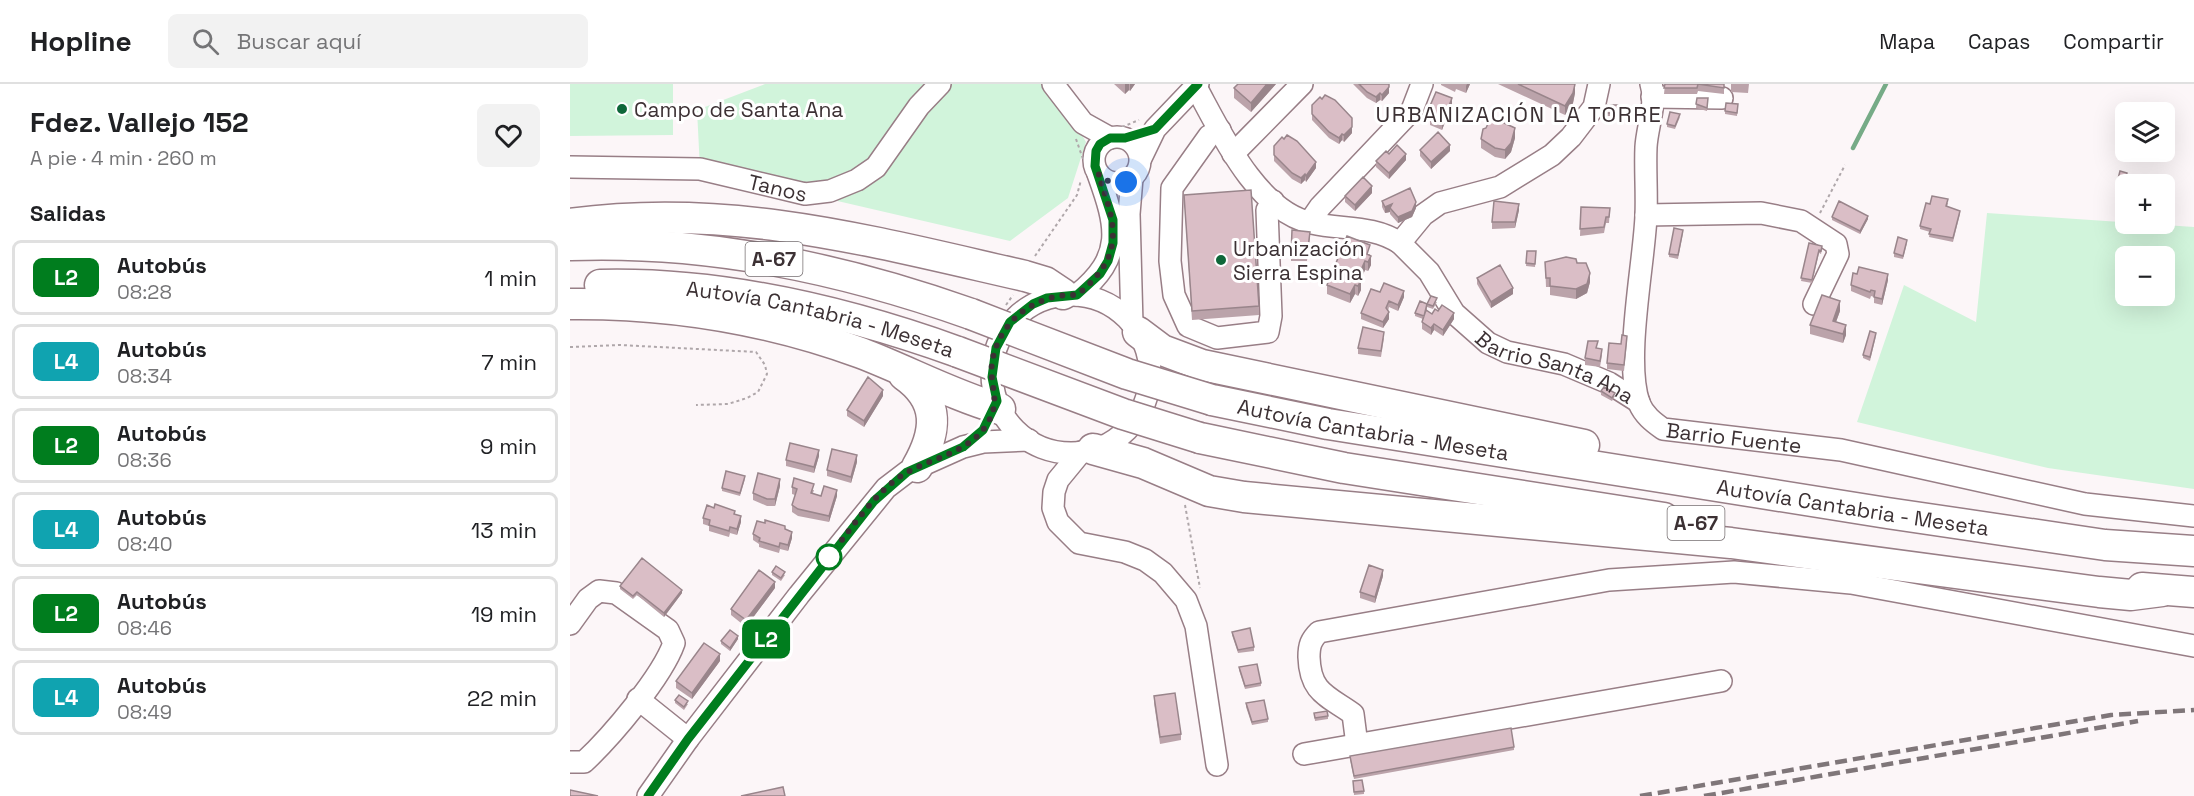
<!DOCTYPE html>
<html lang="es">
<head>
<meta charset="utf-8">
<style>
  body { margin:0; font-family:"Space Grotesk",sans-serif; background:#f2f2f2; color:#202124; height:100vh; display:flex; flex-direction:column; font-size:22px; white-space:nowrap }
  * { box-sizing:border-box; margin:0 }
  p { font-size:20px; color:#757577 }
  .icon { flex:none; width:33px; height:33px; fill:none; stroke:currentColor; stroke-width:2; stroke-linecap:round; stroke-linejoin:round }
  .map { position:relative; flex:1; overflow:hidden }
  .details { display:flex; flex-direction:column; background:#fff; width:570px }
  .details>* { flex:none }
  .badge { padding:0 12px; border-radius:9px; font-size:21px; line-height:39px }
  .controls { position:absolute; left:1545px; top:18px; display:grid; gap:12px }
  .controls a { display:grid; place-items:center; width:60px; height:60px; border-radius:9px; background:#fff; box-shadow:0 6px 24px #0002; font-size:30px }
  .you { position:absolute; width:30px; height:30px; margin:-15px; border:4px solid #fff; border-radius:50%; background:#1a73e8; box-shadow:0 0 0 9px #1a73e833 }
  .map>.badge { position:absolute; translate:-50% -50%; box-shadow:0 0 0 3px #fff }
  h2 { padding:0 30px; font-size:22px; line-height:54px }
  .round { display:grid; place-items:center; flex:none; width:63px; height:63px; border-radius:9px; background:#f2f2f2 }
  .headline { display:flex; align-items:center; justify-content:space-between; height:102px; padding:0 30px }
  h1 { font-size:28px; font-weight:700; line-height:45px }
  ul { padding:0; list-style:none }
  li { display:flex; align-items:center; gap:18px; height:75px; margin:0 12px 9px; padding:0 18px; border:3px solid #e0e0e0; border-radius:9px }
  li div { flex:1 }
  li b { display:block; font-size:22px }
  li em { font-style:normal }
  li .badge { min-width:66px; font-weight:700; text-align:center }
  header { display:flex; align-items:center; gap:36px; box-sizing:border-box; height:84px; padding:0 30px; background:#fff; border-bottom:2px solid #e0e0e0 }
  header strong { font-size:28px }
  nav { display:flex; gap:33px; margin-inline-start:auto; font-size:21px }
  .search { width:420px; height:54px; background:#f2f2f2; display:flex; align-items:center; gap:15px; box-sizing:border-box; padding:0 21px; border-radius:9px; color:#757577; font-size:22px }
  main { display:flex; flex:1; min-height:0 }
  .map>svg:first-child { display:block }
  .green { fill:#d1f4db; fill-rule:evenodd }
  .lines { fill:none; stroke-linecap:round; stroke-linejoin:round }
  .stream { stroke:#76ab87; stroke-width:4.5 }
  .minor-casing { stroke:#987e86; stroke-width:24 }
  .highway-casing { stroke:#987e86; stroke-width:33 }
  .path { stroke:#afa7aa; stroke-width:2; stroke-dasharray:3 3; stroke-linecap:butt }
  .minor { stroke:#fff; stroke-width:21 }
  .highway { stroke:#fff; stroke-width:30 }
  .rail { stroke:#7f7679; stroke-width:4.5; stroke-dasharray:12 6; stroke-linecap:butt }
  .highway-bridge-casing { stroke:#987e86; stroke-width:33; stroke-linecap:butt }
  .highway-bridge { stroke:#fff; stroke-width:30 }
  .wall { fill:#bba3aa }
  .shaded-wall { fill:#99858b }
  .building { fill:#dabec6; stroke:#99858b; stroke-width:1.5 }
  .line-casing { stroke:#fff; stroke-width:14 }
  .line { stroke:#007d1e; stroke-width:9 }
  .walk { stroke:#3c3134; stroke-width:6; stroke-dasharray:0 10.8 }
  .poi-dot { fill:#0e6739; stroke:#fff; stroke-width:2 }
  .stop-dot { fill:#fff; stroke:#007d1e; stroke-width:3 }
  .labels { text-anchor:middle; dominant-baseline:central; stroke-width:6; stroke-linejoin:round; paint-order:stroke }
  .shield { fill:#fff; stroke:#766f71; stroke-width:1.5 }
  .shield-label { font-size:20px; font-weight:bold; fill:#3c3134 }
  .poi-label { font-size:21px; fill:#3c3134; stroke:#fff; text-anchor:start }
  .street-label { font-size:21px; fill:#3c3134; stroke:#fff }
  .neighbourhood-label { font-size:22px; letter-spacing:1.5px; fill:#3c3134; stroke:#fff }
</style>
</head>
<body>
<header>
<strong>Hopline</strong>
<div class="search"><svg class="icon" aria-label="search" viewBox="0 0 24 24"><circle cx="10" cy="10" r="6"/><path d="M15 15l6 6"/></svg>Buscar aquí</div>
<nav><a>Mapa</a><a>Capas</a><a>Compartir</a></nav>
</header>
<main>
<section class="details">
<div class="headline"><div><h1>Fdez. Vallejo 152</h1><p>A pie · 4 min · 260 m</p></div><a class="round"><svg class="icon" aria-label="heart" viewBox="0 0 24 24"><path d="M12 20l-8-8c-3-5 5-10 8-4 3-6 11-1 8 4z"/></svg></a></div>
<h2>Salidas</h2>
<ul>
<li><span class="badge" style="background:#007d1e;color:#fff">L2</span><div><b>Autobús</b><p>08:28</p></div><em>1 min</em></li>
<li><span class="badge" style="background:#10a3b0;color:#fff">L4</span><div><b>Autobús</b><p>08:34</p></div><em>7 min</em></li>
<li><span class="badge" style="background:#007d1e;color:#fff">L2</span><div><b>Autobús</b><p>08:36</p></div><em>9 min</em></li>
<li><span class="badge" style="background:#10a3b0;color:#fff">L4</span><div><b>Autobús</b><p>08:40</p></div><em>13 min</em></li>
<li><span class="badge" style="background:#007d1e;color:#fff">L2</span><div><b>Autobús</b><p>08:46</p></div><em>19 min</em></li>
<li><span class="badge" style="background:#10a3b0;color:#fff">L4</span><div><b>Autobús</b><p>08:49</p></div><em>22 min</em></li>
</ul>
</section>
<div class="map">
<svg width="1624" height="712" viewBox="0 0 1624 712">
  <rect width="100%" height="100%" fill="#fcf6f8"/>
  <path class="green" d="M0,0H103V51L0,52Z
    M195,0H482L516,58L498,114L440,157L130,85L127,26Z
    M1417,129L1624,143V405L1478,384L1287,338L1334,201L1406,238ZM1594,172V212H1556V172Z"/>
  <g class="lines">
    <path class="stream" d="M1283,64L1316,0"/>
    <defs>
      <g id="minor">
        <path d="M483,0L513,39L540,54"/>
        <path id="s1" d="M1081,0C1087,19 1077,43 1076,63C1075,86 1077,109 1076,132C1074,180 1054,276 1069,319C1074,331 1083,338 1093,345L1271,366L1515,420L1624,432"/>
        <path d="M626,3C650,47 687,128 742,139C772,146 803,141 830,159L853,131L870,119L930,103L982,71L1001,53L1024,23L1029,0"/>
        <path d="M1082,13L1152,14"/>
        <path d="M650,46L639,52L602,104L600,177L604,211L618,242L647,254L698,248L701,232L697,126L703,117"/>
        <circle cx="547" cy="76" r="23"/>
        <path d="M663,70L732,0"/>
        <path d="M571,74L585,45L628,0"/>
        <path id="s2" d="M0,83L130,85L235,110L260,107L287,96L306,83L349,22L370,0"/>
        <path d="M1076,131L1191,129L1231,137L1266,160L1268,170L1244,220"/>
        <path d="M739,139L750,123L842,26L852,0"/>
        <path id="s3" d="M830,159L859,188L884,229L918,259L937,268L994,280L1039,299L1069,318"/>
        <path d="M507,211C555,172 547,143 528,90"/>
        <circle cx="501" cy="290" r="79"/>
        <path d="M562,240L559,130L562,94"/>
        <path d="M511,368L488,396L484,408L483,424L488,438L509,459L555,468L575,476L593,489L616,516L626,542L647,681"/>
        <path d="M0,540L18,515L29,507L46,509L98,546L104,559C92,593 41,653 14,678H0"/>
        <path d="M68,615L118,655"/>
        <path d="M787,661L783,630C758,612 740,609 739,573C739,561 741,556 749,548L1039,496L1164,488L1281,499L1624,562"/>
        <path d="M734,670L1151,597"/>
        <path d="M78,712L118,655L229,511L316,404L337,388L393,363L413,358L459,356"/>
      </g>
      <g id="highway">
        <path d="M0,140C160,118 301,157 455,192L475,198L493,210"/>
        <path d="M0,161C139,156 271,184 401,230"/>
        <path id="s4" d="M30,201C153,198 274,227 388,268"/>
        <path d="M0,220C99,219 198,235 291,269C338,287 382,311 430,325"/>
        <path d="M568,248L592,266L632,281L1014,361"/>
        <path d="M334,291C371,317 367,348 347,383"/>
        <path id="s5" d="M642,316L758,340L1317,429L1535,461L1624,467"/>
        <path d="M630,354L774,384L1094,434"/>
        <path d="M523,365L573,379L639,407L674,413L1161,459L1529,508L1561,511L1592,507"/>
        <path d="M1572,504L1624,508"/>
      </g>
    </defs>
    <use href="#minor" class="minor-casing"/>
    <use href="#highway" class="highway-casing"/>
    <path class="path" d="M552,43L569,36
      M506,55L514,78
      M1250,129L1275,81
      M465,172L507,111L511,96
      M436,221L443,211
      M0,263L50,261L186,268L195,281L197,290L188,308L177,314L158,320L126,321
      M615,421L630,504"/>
    <use href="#minor" class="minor"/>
    <use href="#highway" class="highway"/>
    <path class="rail" d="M1070,712L1541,631L1624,626
      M1134,712L1568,637"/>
    <defs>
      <path id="highway-bridge" d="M401,230L557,290L642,316
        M388,268L553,330L630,354"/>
    </defs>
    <use href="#highway-bridge" class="highway-bridge-casing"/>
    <use href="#highway-bridge" class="highway-bridge"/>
  </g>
  <path class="wall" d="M544,0H565L560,7L559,6L555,10Z
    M706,0L681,28L664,14V4Z
    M783,0H819V9L812,17L810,16L806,19L797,14Z
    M871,0H900L896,9L886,5L885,8L871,1Z
    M928,0H1005V9L1003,19L995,31Z
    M1095,0H1154V10L1128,7L1127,10H1094Z
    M1161,0H1179L1178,9L1161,8Z
    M1127,14H1138L1137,27L1126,24Z
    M882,20L872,46L860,41V35L862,30L860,29V22Z
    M1168,20L1167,32L1155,30V27Z
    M742,21L782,49L774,58L772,56L769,60L759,54L742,36Z
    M1037,21H1048V32H1036Z
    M1110,33L1105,45L1097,43V40Z
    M945,54L941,68L935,75L925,73L911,64V55Z
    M704,62L746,84L736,98L735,96L731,100L722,95L704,77Z
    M850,66L880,67L861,85L850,72Z
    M836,76L819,95L806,83V77Z
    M1557,92L1552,108L1546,106V103Z
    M802,109L785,127L775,118V112Z
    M614,111L689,222V231L622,236Z
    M812,117L846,124L842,133L828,139L820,130V128L815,129L812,123Z
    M1378,119L1377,123L1390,130L1383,158L1359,153L1360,148L1350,145V142L1360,120Z
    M1011,123L1040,124L1039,139H1036L1034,149L1010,152Z
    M949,126L945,144L922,145V138Z
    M1262,133L1298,135L1290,150L1262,136Z
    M722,146L740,154L737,177H721Z
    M1113,149L1108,175L1099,173V170Z
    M1239,159L1252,165L1251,170L1249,169L1242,199L1231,197Z
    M1337,159L1333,175L1324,173V169Z
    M957,167H966L965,183L956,182Z
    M800,170L801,181L798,187L795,186L791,196V206L788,212L785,210L780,219L757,210V201Z
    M975,178L1007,179L1020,198L1017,209L1006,215L980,211V203H976Z
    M907,194L943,210L921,224L907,200Z
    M1318,196L1312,221L1304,219V213L1301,212L1300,215L1281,207V201Z
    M810,208L834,213L828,227L819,223L818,227L819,235L813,244L791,235V229Z
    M867,218L863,225L857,223V227L862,230L884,235L873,252L864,246L861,251L852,245V238L853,235L845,232V229L857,220Z
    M1270,227L1266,238L1276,251L1273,259L1240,250V241Z
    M1306,252L1300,277L1293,274V271Z
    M814,254L811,273L788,270V264Z
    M1057,258L1054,287L1037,285V279L1051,260Z
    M1027,264L1032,271L1030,283L1015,281V274Z
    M1031,307L1045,312L1042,317L1031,311Z
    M313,312L294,343L277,332V326Z
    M249,372L244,389L216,382V376Z
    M287,378L281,399L257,392V386Z
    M175,395L170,412L152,407V404Z
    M210,402L205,422H197L183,416V409Z
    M222,403L244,406L243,409L251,412H267L259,438L228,432L222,428V421L225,411L222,410Z
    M165,430L171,438L167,451L160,449L159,453L139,447V442L133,440V434Z
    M215,446L222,454L218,467L210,465L209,469L189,463V460L183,456V450Z
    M202,488L215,491L211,497L202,491Z
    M813,492L805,519L790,514V508Z
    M50,502L112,509L94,533L67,511L63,515L50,505Z
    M205,504L176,543L161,531V525Z
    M662,548L684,563V567L668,569L662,551Z
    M168,555L160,567L151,560V557Z
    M150,577L122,615L106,604V597Z
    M669,583L691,599V602L675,605L669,586Z
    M584,612L611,650V656L590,660L584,619Z
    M105,616L118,620L114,626L105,619Z
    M676,619L698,635V638L682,641L676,623Z
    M744,629L758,632V635L745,637Z
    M944,663V666L784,695L780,675V672Z
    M783,697L794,707V710L784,711Z"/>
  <path class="shaded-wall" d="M555,0H559V6L555,10Z
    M560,0H565L560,7Z
    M697,0H706L681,28V19Z
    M897,0H900L896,9V2Z
    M1005,0V9L1003,19L995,31V22Z
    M819,3V9L812,17V11Z
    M810,9V16L806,19V13Z
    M882,14V20L872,46V40Z
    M782,43V49L774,58V51Z
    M945,44V54L941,68L935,75V66Z
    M772,50V56L769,60V54Z
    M880,61V67L861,85V78Z
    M836,70V76L819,95V89Z
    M746,78V84L736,98V92Z
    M735,90V96L731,100V94Z
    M802,102V109L785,127V121Z
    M846,118V124L842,133L828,139V133Z
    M822,120L820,124V128L815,129V123Z
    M949,120V126L945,144V138Z
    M1298,132V135L1290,150V147Z
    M801,172V181L798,187V178Z
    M795,177V186L788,202L787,195Z
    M1020,189V198L1017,209L1006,215V205Z
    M1318,190V196L1312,221V215Z
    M791,196V206L788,212V202Z
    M785,201V210L780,219V210Z
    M943,204V210L921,224V218Z
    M834,207V213L828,227V221Z
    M1270,217V227L1263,246V237Z
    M819,228V235L813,244V238Z
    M884,229V235L873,252V246Z
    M864,240V246L861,251V244Z
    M1276,241V251L1273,259V250Z
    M313,306V312L294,343V337Z
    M249,366V372L244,389V383Z
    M287,371V378L281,399V393Z
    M210,395V402L205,422V415Z
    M267,406V412L259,438V432Z
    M171,432V438L167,451V445Z
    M222,448V454L218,467V461Z
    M813,486V492L805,519V513Z
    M205,498V504L176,543V536Z
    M112,506V509L94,533V529Z
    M168,552V555L160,567V564Z
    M150,570V577L122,615V609Z"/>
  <path class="building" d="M668,0H697L681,19L664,4Z
    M789,0H819V3L812,11L810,9L806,13L797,8Z
    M948,0H1005L1003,9L995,22Z
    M1095,0H1154V4L1128,0L1127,4H1094Z
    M866,8L882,14L872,40L860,35L864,24L860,22Z
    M755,11L765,16L782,34V43L774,51L772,50L769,54L759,48L742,30V21L750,13L752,15Z
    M1127,14H1138L1137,24L1126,20Z
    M1156,19L1168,20L1167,29L1155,27Z
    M1037,21H1048V29H1036Z
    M1100,28L1110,30L1105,42L1097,40Z
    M921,33L945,44L941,59L935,66L925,64L911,55L913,45L916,44Z
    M868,48L880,61L861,78L850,66Z
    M717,51L727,57L746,78L736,92L735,90L731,94L722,89L704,71V62L712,53L714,55Z
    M827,61L836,70L819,89L806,77L816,67L819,70Z
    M1550,87L1557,89L1552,105L1546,103Z
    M793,93L802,102L785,121L775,112Z
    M1573,94L1585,98L1584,100H1570Z
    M840,104L846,118L842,127L828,133L820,124L822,120L815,123L812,117Z
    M681,106L689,222L622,227L614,111Z
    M1362,112L1378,115L1376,122L1390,127L1383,154L1359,150L1361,145L1350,142L1356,119L1360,120Z
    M924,117L949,120L945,138H922Z
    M1269,117L1298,132L1290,147L1262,133Z
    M1011,123L1040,124L1039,133H1036L1034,143L1010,145Z
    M1104,144L1113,146L1108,171L1099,170Z
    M722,146L740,148L737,171H721Z
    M777,152L800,161L797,170L801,172L798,178L795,177L787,195L791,196L788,202L785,201L780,210L757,201Z
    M1328,153L1337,156L1333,172L1324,169Z
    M1239,159L1252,162L1251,167L1249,166L1242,196L1231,194Z
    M957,167H966L965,180L956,179Z
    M996,173L1006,175L1007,179H1016L1020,189L1017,200L1006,205L980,202V194H976L975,178Z
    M930,181L943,204L921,218L907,194Z
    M1289,183L1318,190L1312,215L1304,213L1305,207L1301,206L1300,208L1281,201L1283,189L1287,190Z
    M814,199L834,207L828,221L819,217L816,224L819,228L813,238L791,229L801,205L810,208Z
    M1252,211L1270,217L1263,237L1276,241L1273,250L1240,241Z
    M861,212L867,214L863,222L857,220L854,232L845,229L850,217L857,220Z
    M872,221L884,229L873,246L864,240L861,244L852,238L856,226L862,230L865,225L868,227Z
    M793,243L814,248L811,267L788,264Z
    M1300,247L1306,249L1300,273L1293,271Z
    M1052,251L1057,252L1054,281L1037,279L1039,259L1051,260Z
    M1018,257H1028L1026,264L1032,265L1030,277L1015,274Z
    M298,293L313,306L294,337L277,326Z
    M1034,303L1045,309L1042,314L1031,307Z
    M220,359L249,366L244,383L216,376Z
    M262,365L287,371L281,393L257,386Z
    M156,387L175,392L170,409L152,404Z
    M188,389L210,395L205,415H197L183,409Z
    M224,394L244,400L241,409L251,412L254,402L267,406L259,432L228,425L222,421L227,405L222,403Z
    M145,420L165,427L164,430L171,432L167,445L160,443L159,447L139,441L140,436L133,434L137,421L144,424Z
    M195,436L215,442V445L222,448L218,461L210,459L209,463L189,457L190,454L183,450L187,437L195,439Z
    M72,474L112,506L94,529L67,508L63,512L50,502Z
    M799,481L813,486L805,513L790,508Z
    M206,482L215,488L211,494L202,488Z
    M189,486L205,498L176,536L161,525Z
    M680,544L684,563L668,566L662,548Z
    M160,546L168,552L160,564L151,557Z
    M134,559L150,570L122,609L106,597Z
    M687,580L691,599L675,602L669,583Z
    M605,609L611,650L590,653L584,612Z
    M109,611L118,617L114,623L105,616Z
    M694,616L698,635L682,638L676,619Z
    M757,627L758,632L745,634L744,629Z
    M941,644L944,663L784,692L780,672Z
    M792,696L794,707L784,708L783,697Z
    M213,703L215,712H171Z
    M0,706L28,712H0Z"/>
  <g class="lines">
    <defs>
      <path id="line" d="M78,712L118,655L304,417L337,388L393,363L413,346L427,317L422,293L426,264L440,238L463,220L477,214L507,211L530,190L538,177L543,159V136L525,82L526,67L530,60L540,54H555L585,45L628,0"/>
    </defs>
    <use href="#line" class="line-casing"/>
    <use href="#line" class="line"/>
    <path class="walk" d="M259,473C280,446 301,414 328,394C356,374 398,371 417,340C432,316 419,304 422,279C428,237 466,209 507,211C555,172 547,143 528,90L541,99L556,98"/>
  </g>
  <g class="poi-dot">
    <circle cx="52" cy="25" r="6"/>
    <circle cx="651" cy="176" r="6"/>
  </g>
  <circle class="stop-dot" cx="259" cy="473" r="12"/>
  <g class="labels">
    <g class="shield">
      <rect x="175.5" y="158" width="57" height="34" rx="4.5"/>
      <rect x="1097.5" y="422" width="57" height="34" rx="4.5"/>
    </g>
    <g class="shield-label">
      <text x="204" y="175">A-67</text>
      <text x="1126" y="439">A-67</text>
    </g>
    <g class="poi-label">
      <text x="64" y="25">Campo de Santa Ana</text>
      <text x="663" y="164">Urbanización<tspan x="663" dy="24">Sierra Espina</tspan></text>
    </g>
    <g class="street-label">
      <text stroke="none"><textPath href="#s2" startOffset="210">Tanos</textPath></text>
      <text stroke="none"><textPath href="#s4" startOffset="224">Autovía Cantabria - Meseta</textPath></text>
      <text stroke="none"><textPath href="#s3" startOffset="206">Barrio Santa Ana</textPath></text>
      <text stroke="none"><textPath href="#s5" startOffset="164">Autovía Cantabria - Meseta</textPath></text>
      <text stroke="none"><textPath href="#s1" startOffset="428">Barrio Fuente</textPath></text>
      <text stroke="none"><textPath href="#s5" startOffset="650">Autovía Cantabria - Meseta</textPath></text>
    </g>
    <g class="neighbourhood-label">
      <text x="949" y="30">URBANIZACIÓN LA TORRE</text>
    </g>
  </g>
</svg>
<div class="controls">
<a><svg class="icon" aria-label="layers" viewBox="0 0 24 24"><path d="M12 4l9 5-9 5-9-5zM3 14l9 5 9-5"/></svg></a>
<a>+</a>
<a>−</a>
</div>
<div class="you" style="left:556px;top:98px"></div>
<b class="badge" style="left:196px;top:555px;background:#007d1e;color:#fff">L2</b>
</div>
</main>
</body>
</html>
